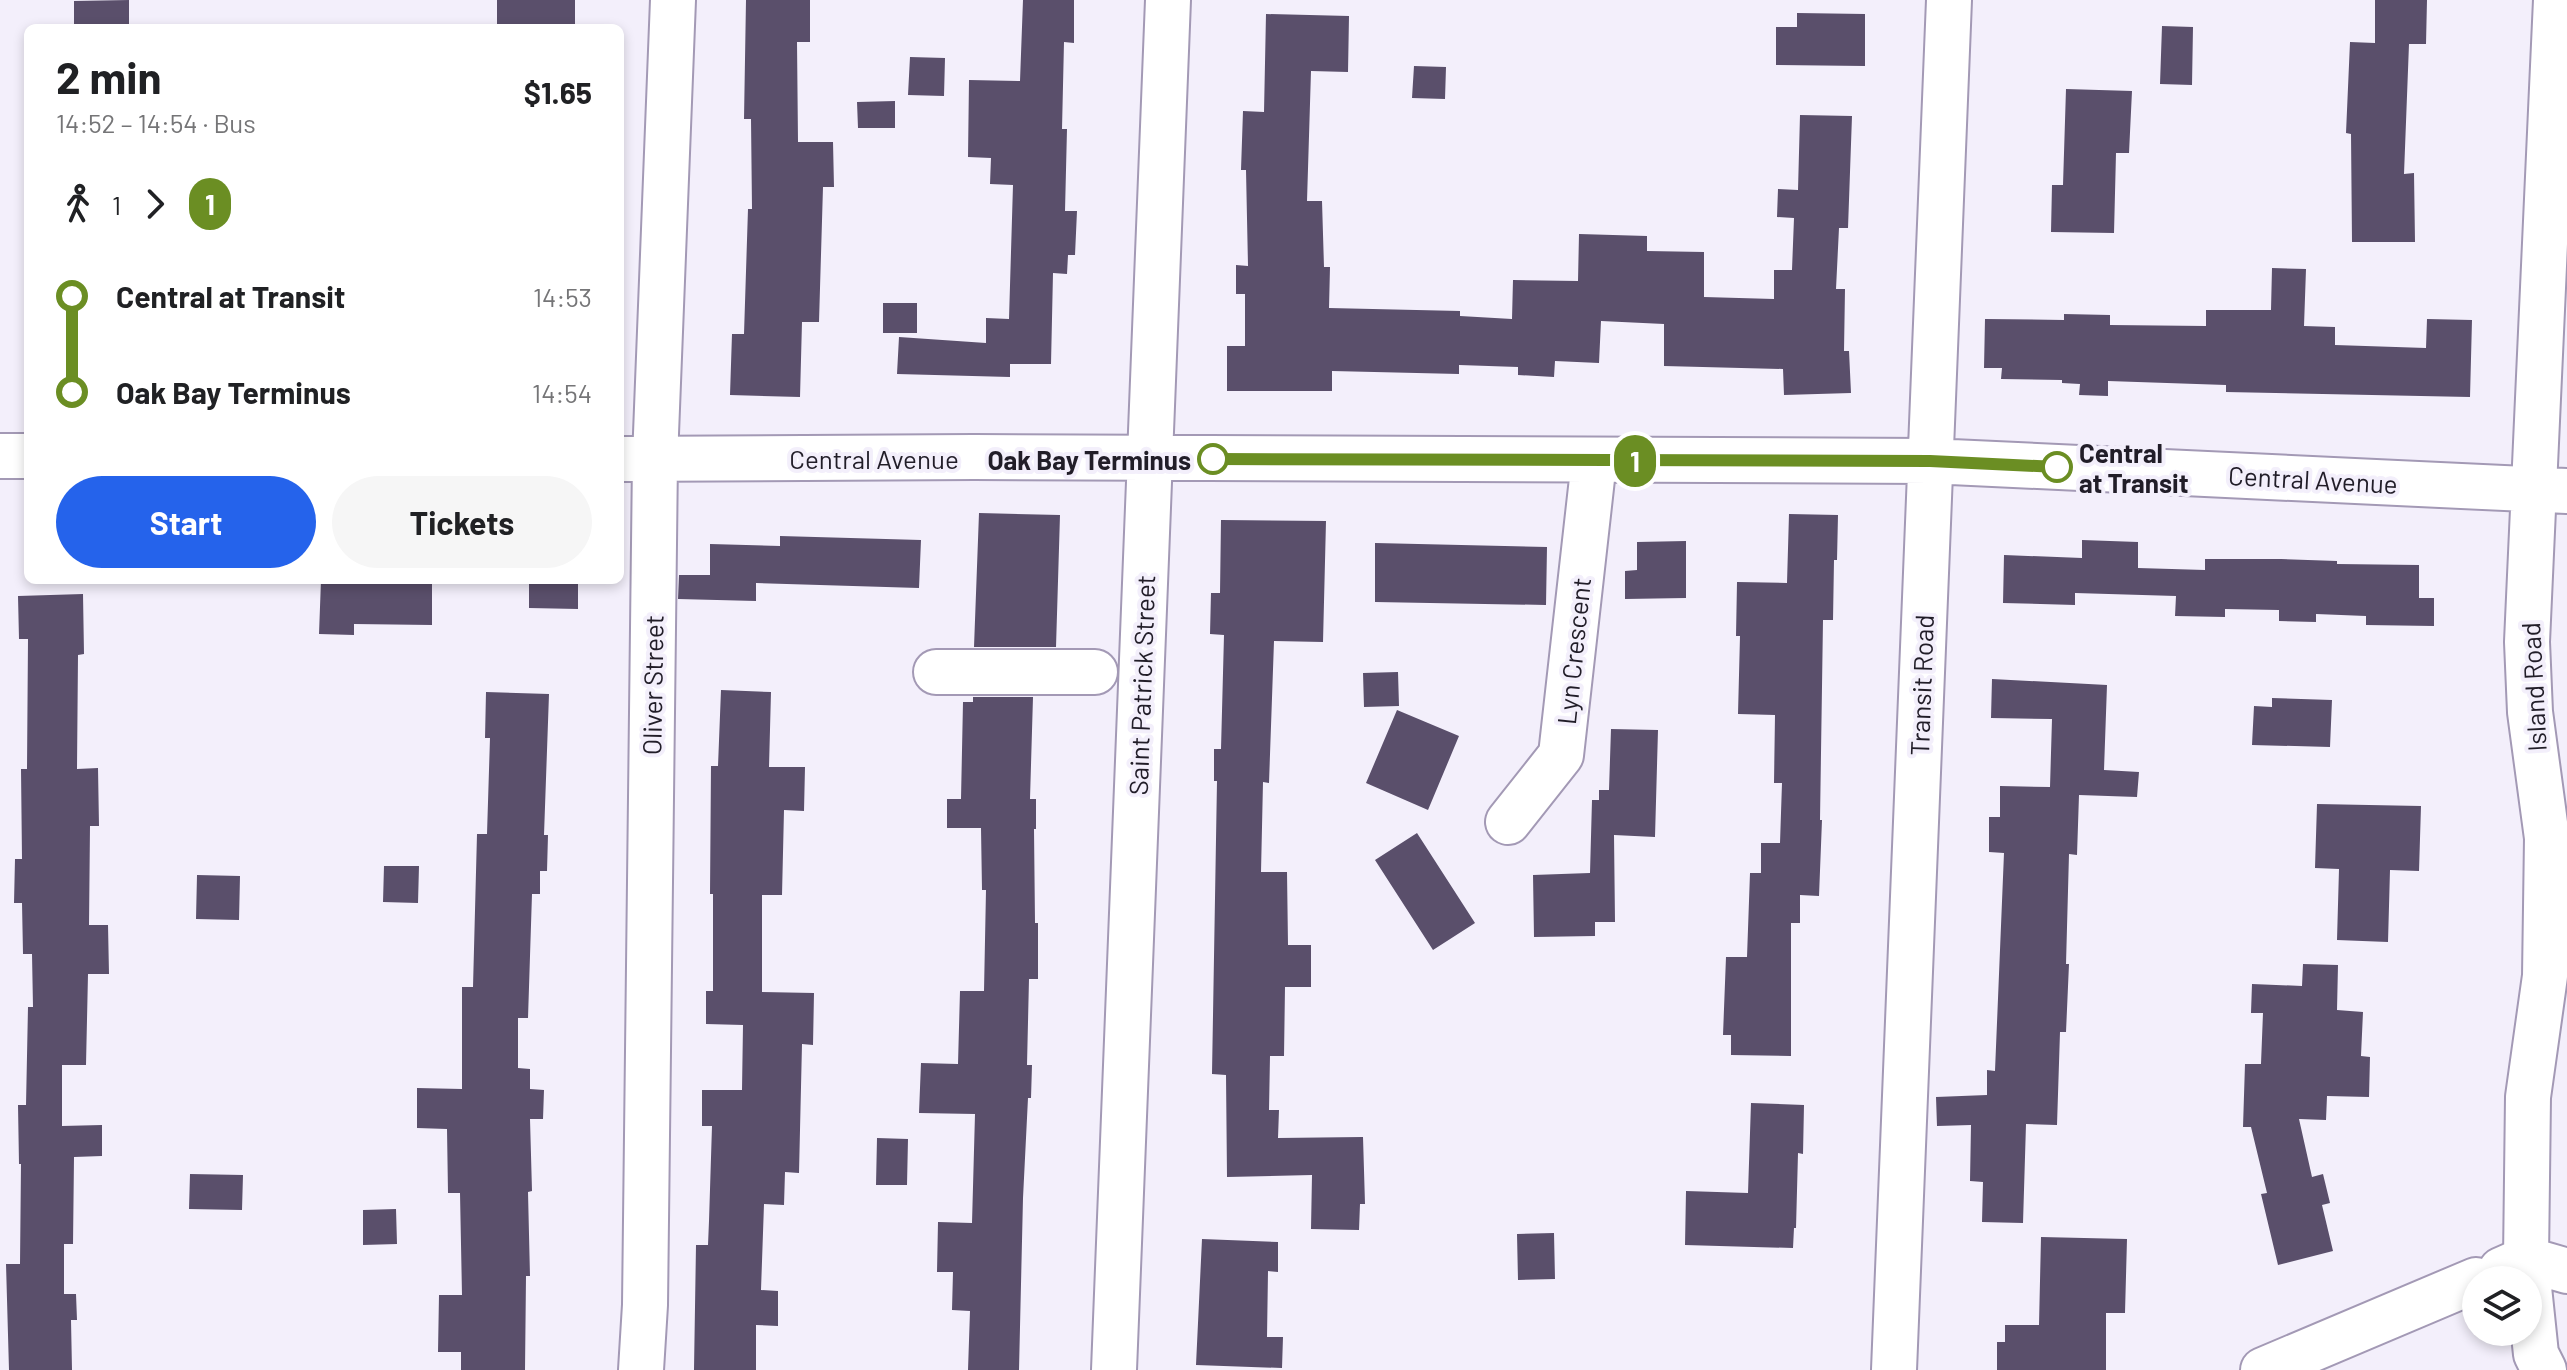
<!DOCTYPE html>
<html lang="en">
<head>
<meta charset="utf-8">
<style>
  body { margin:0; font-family:Barlow,sans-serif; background:#f6f6f6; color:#202124; height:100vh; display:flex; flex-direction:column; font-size:30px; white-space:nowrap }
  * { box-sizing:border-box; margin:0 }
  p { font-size:26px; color:#757577 }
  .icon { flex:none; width:44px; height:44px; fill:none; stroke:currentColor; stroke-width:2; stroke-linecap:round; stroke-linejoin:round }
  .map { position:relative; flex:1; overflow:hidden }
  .side { position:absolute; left:24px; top:24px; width:600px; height:560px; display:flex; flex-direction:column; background:#fff; border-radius:12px; box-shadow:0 4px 12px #0003 }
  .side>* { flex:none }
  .badge { padding:0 16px; border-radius:26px; font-size:28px; line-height:52px }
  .buttons { position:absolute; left:2462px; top:1266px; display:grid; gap:16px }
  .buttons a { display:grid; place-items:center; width:80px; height:80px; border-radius:50%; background:#fff; box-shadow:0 4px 12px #0003; font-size:40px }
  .map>.badge { position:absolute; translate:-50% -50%; box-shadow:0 0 0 4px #fff }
  .legs { display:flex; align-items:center; gap:12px; height:88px; padding:0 32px; font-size:26px }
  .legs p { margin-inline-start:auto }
  .overview { display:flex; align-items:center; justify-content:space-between; height:136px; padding:0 32px }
  h1 { font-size:44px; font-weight:700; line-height:60px }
  .cta { display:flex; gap:16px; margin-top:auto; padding:16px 32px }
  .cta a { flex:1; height:92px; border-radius:48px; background:#2563eb; color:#fff; font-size:32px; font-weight:700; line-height:92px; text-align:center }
  .cta a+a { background:#f6f6f6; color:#202124 }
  ul { padding:0 32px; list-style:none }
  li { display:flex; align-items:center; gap:28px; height:96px; font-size:30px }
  li i { display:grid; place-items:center; width:12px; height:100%; margin:0 10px; background:currentColor }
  li i::after { content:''; width:20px; height:20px; margin:-10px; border:6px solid; border-radius:50%; background:#fff }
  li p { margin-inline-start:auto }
  li:first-child i { background:linear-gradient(#0000 50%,currentColor 0) }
  li:last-child i { background:linear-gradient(currentColor 50%,#0000 0) }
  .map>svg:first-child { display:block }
  .building { fill:#5a4f6b }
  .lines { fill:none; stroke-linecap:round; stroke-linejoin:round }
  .minor-casing { stroke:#a399b5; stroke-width:48 }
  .minor { stroke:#fff; stroke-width:44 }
  .line-1-casing { stroke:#fff; stroke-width:18 }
  .line-1 { stroke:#6b8e23; stroke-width:12 }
  .stop-1-dot { fill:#fff; stroke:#6b8e23; stroke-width:4 }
  .labels { text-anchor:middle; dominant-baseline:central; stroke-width:8; stroke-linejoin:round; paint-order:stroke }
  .stop-label { font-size:26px; font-weight:bold; fill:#211d28; stroke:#f3effb; text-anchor:start }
  .street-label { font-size:26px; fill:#211d28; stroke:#f3effb }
</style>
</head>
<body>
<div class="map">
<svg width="2567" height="1370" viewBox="0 0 2567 1370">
  <rect width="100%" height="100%" fill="#f3effb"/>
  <path class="building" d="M129,0V28H74V1Z
    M497,0H575V28H497Z
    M746,0H810V42H797L798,142H833L834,187H823L819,322H802L800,397L730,395L732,334H744L748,209H752L751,119H744Z
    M1023,0H1074V43L1064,42L1062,129H1067L1065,211H1077L1075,255H1068L1067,274L1053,273L1051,364H1010V377L897,374L899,337L986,343V318L1009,319L1013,185L990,184L991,158L968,157L969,80L1020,81Z
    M2375,0H2427L2426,44H2409L2404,174L2414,173L2415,242H2352L2351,134L2346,133L2350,42L2375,43Z
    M1797,13L1865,14V66L1776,65V27H1797Z
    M1266,14L1349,16L1348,72L1311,71L1307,201H1322L1324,267H1330L1329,308L1460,311V316L1512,319L1513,280L1578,281L1579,234L1647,236V251L1704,252V297L1774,299V270H1792L1794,218L1777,217L1778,189L1798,190L1800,115L1852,116L1848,228H1839L1836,289H1845L1844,351H1849L1851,393L1784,395L1783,369L1664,366V324L1601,321L1599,363L1555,361L1554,377L1518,375V367L1459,365V374L1332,371V391H1227V346H1245V294H1236V265L1248,266L1246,170H1241L1243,111L1264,112Z
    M2162,26L2193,27L2192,85L2160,84Z
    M910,57L945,58L944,96L908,95Z
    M1414,66L1446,67L1445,99L1412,98Z
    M2066,89L2132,91L2129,153H2116L2114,233L2051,232L2052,185H2063Z
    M895,101V128H858L857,102Z
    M2272,268L2306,269L2304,326L2335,327V345L2426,348L2427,319L2472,320L2470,397L2226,392V385L2108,381V396L2079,395L2080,384L2062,383V380L2001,379L2002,368H1984L1985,319L2064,320V314L2110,315V325L2206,326V310H2271Z
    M883,303H917V333H883Z
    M979,513L1060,515L1056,647H974Z
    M1789,514L1838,515L1837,560H1834L1833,620H1823L1820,820H1822L1819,896L1800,895V923H1791V1056L1731,1055V1035H1723L1726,957H1747L1750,873H1761V843H1780L1782,783H1774L1775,715L1738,714L1740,636H1736L1737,582L1787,583Z
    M1221,520L1326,521L1323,642L1274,641L1269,783L1263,782L1261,872H1287L1288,945H1311V987H1285L1284,1056H1270L1269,1110H1279L1278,1138L1363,1137L1365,1204H1360L1359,1230L1311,1229L1312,1175L1227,1177L1226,1075L1212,1074L1217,781H1214V749H1221L1224,635L1210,634L1211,593H1220Z
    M780,536L921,540L919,588L756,583V601L678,599L679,575H710V544L780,546Z
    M2082,540L2138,542V568L2205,570V559H2281L2337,561V564L2419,565V598H2434V626L2366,625V616L2316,614V622L2279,621V610L2225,609V617L2175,616L2176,596L2075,593V605L2003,603L2004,555L2082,558Z
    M1686,541V598L1625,599V571L1637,570V542Z
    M1375,543L1547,547L1546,605L1375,602Z
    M321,580H432V625L354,624V635L319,634Z
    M529,580H578V609L529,608Z
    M83,594L84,654L78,655L77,769L98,768L99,826H90L89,925H108L109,974H88L86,1065H62V1126L102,1125V1156L74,1157L73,1244H64V1294H76L77,1320H71L72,1370H9L6,1264H20L21,1164H19L18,1105H26L28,1007H33L32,954H23L22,903H14L15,859H22L21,769H27L28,639H19L18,596Z
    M1398,672L1399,706L1364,707L1363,673Z
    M1992,679L2107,685L2104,770L2139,772L2137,797L2079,795L2077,855L2069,854L2066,964H2069L2066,1032H2060L2057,1125L2026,1124L2023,1223L1982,1222L1983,1182L1970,1181L1971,1125L1937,1126L1936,1097L1987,1095V1070L1995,1071L2004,853L1989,852V817H2000V786L2050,787L2052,719L1991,718Z
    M721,690L771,692L769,767H805L804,811L784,810L782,895H762V992L814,993L813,1045L802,1044L799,1173L785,1172L784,1205L764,1204L761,1290L778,1291V1326L756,1325V1370H694L696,1245H708L709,1221L712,1126H702V1090H742L743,1025L706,1024V991H713V894H710L711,766H718Z
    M486,692L549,694L544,835H548L547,871H540V894H532L528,1018H518V1068L530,1069V1089L544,1090L543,1119H530L532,1191L528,1192L530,1276H526L525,1370H461V1352H438L439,1295H462L460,1193H448L447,1129L417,1128V1088L462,1089V987H473L477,834H487L490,738H485Z
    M973,697H1033L1030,799H1036V829H1034L1035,923H1038V979H1029L1027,1065H1032L1031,1098H1028L1023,1198L1019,1370H968L970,1311L952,1310L953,1272H937L938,1222L972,1223L975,1114L919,1113L921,1063L958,1064L960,991H984L986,890H982L981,828H947V799H961L963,702H973Z
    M2272,698L2332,700L2330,747L2252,745L2254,706L2272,707Z
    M1397,710L1459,736L1428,810L1366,783Z
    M1611,729L1658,730L1655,837L1614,835L1615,922H1595V936L1534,937L1533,875L1590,873L1592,800H1599V790H1609Z
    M2317,804L2421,806L2419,871L2390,870L2388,942L2337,940L2339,869L2315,868Z
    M1417,833L1475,923L1433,950L1375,860Z
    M384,866H419L418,903L383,902Z
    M197,875L240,876L239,920L196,919Z
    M2303,964L2338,965L2337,1010L2363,1012L2361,1056L2370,1057L2369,1097L2327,1096L2326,1120L2299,1119L2312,1177L2323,1174L2330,1203L2322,1205L2333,1251L2278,1265L2261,1194L2267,1193L2251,1127H2243L2245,1064H2261L2263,1013H2251L2252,984L2302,986Z
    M1751,1103L1804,1105L1803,1154L1798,1153L1796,1228H1794L1793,1248L1685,1245L1686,1191L1748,1193Z
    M877,1138L908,1139L907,1185H876Z
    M190,1174L243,1175L242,1210L189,1209Z
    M396,1209L397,1244L363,1245V1210Z
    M1554,1233L1555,1279L1518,1280L1517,1234Z
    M2041,1237L2127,1239L2125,1313H2106V1370H1997V1342H2005V1325H2039Z
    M1202,1239L1278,1242V1272L1268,1271L1267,1337H1283L1282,1368L1196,1365Z"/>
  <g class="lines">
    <defs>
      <path id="minor" d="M0,456H28
        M620,459L974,457L1930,461L2567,491
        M936,672H1095
        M1508,822L1561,755L1594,461
        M2501,1270L2526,1259L2567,1271
        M641,1370L645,1305L655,459L673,0
        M1114,1370L1168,0
        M1894,1370L1949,0
        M2263,1370L2476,1280
        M2544,1370L2536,1354L2526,1259L2528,1097L2545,976L2547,838L2530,712L2527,642L2556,0"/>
    </defs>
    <use href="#minor" class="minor-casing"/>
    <use href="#minor" class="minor"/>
  </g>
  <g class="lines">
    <defs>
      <path id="line-1" d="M1213,459L1930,461L2057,467"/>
    </defs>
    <use href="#line-1" class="line-1-casing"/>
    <use href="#line-1" class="line-1"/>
  </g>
  <g class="stop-1-dot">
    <circle cx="1213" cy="459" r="14"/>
    <circle cx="2057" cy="467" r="14"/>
  </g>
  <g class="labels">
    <g class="stop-label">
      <text x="2079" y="452">Central<tspan x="2079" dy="30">at Transit</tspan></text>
      <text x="1191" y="459" text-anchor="end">Oak Bay Terminus</text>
    </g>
    <g class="street-label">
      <text x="874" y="458">Central Avenue</text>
      <text transform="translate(2313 479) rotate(3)">Central Avenue</text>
      <text transform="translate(1573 651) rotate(-84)">Lyn Crescent</text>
      <text transform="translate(652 685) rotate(-89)">Oliver Street</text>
      <text transform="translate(1141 685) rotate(-88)">Saint Patrick Street</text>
      <text transform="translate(1921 685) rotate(-88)">Transit Road</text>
      <text transform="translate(2533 687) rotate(-93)">Island Road</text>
    </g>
  </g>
</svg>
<div class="buttons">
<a><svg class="icon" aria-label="layers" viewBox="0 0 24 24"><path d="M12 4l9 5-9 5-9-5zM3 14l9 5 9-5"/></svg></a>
</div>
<b class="badge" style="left:1635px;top:461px;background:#6b8e23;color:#fff">1</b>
<section class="side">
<div class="overview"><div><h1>2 min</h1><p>14:52 – 14:54 · Bus</p></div><b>$1.65</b></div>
<div class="legs"><svg class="icon" aria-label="walk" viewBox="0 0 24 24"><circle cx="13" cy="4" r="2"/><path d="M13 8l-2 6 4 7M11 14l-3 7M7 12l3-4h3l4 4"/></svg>1<svg class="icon" aria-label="forward" viewBox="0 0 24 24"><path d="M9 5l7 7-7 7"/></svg><b class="badge" style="background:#6b8e23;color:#fff">1</b></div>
<ul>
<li><i style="color:#6b8e23"></i><b>Central at Transit</b><p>14:53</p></li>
<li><i style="color:#6b8e23"></i><b>Oak Bay Terminus</b><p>14:54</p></li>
</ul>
<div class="cta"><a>Start</a><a>Tickets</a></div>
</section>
</div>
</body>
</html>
